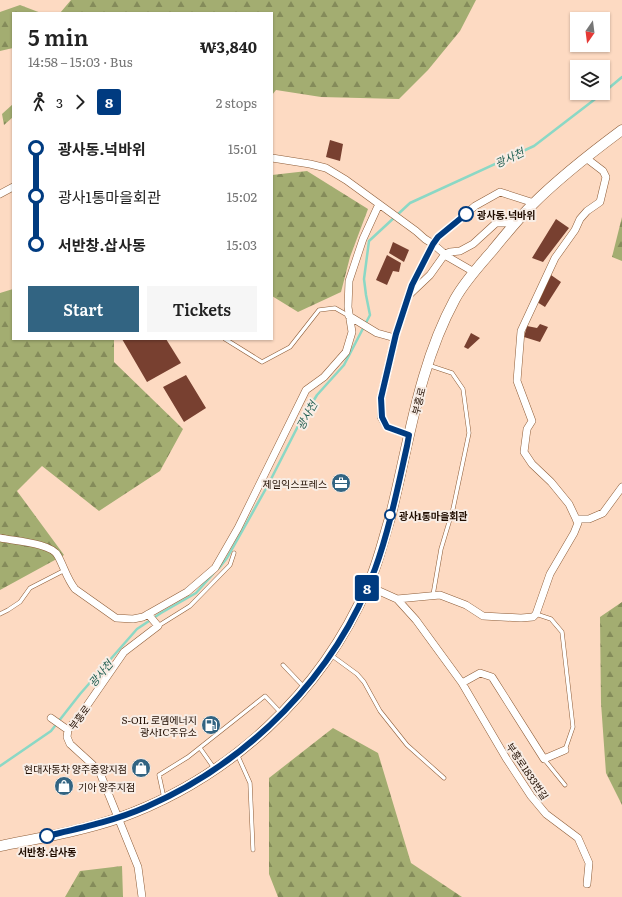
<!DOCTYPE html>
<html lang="en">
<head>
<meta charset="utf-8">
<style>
  body { margin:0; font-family:Literata,"Noto Sans KR",serif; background:#f6f6f6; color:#222; height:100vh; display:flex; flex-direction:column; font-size:15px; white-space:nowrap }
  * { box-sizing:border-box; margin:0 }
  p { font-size:13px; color:#767676 }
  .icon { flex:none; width:22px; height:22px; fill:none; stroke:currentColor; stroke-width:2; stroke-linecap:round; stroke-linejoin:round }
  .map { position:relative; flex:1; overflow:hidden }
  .side { position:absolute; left:12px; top:12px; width:261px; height:328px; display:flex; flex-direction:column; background:#fff; border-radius:0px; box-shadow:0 1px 3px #0004 }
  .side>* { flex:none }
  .badge { padding:0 8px; border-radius:3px; font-size:14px; line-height:26px }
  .needle { width:26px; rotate:194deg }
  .tools { position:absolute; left:570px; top:12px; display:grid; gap:8px }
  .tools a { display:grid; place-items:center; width:40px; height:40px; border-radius:0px; background:#fff; box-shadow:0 1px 3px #0004; font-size:20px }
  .map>.badge { position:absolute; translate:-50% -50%; box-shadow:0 0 0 2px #fff }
  .legs { display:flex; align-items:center; gap:6px; height:44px; padding:0 16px; font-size:13px }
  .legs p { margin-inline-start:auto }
  .overview { display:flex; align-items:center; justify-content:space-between; height:68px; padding:0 16px }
  h1 { font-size:22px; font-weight:600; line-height:30px }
  .button { display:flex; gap:8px; margin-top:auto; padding:8px 16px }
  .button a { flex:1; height:46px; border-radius:0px; background:#326482; color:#fff; font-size:16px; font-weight:600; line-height:46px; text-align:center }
  .button a+a { background:#f6f6f6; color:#222 }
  ul { padding:0 16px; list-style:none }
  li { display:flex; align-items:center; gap:14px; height:48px; font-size:15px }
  li i { display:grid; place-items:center; width:6px; height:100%; margin:0 5px; background:currentColor }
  li i::after { content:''; width:10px; height:10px; margin:-5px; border:3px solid; border-radius:50%; background:#fff }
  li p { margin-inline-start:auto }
  li:first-child i { background:linear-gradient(#0000 50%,currentColor 0) }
  li:last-child i { background:linear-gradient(currentColor 50%,#0000 0) }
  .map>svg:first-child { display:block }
  .forest { fill:url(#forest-firs) }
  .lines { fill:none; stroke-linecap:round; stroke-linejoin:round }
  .stream { stroke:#8bd8c5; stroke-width:2.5 }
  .building { fill:#784030 }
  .service-casing { stroke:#8e5d38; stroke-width:4.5 }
  .minor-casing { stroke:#8e5d38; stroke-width:8 }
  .secondary-casing { stroke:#8e5d38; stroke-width:11 }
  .service { stroke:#fff; stroke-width:3.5 }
  .minor { stroke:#fff; stroke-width:7 }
  .secondary { stroke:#fff; stroke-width:10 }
  .line-1-casing { stroke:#fff; stroke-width:9 }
  .line-1 { stroke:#003b80; stroke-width:6 }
  .stop-1-dot { fill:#fff; stroke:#003b80; stroke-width:2 }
  .labels { text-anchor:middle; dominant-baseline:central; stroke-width:4; stroke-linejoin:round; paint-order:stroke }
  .stop-label { font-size:10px; font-weight:bold; fill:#200d01; stroke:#f8ede5; text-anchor:start }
  .street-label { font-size:10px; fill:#200d01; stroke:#f8ede5 }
  .poi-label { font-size:10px; fill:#200d01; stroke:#f8ede5; text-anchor:end }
  .water-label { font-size:11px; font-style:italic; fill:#215f52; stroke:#f8ede5 }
</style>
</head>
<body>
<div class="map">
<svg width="622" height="897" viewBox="0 0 622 897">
  <defs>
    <pattern id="forest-firs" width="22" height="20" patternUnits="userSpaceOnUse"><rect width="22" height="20" fill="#a3ad71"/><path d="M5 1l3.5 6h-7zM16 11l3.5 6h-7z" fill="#848b5a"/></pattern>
  </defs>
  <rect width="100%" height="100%" fill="#fddac2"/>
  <path class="forest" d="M71,0H476L460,31L428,70L399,99L321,97L276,90L272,95V13H60Z
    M20,5L41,13H13V48L0,51V12Z
    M13,104V117L4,125L2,114Z
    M307,171L368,209L350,257L341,292L298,312L272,296V175Z
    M622,217V261L612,257Z
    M13,289V339H114V362L183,429L160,471L99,511L42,466L17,491L64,555L0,590V293Z
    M622,602V805L606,773L601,703L600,617Z
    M333,728L378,753L411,863L462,897H278L269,874V778Z
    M122,866L123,897H65L80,871Z"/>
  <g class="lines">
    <path class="stream" d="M603,93L622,77
      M219,568L227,558L268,485L297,428L317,395L344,365L370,315L366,295L364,279L369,241L410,203L534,146L603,93
      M0,766L51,731L80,694L137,629L161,613L196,593L213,574"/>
  </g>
  <path class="building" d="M330,140L343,144L340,161L326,157Z
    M556,219L569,228L543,262L532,258Z
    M393,242L409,250L404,262L389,253Z
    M387,255L401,263L399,272L393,271L387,285L376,280Z
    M551,275L561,282L545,307L537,302Z
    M540,324L548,327L540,342L524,337L527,326L537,328Z
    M471,333L480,338L468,349L464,347Z
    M122,339H166L181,363L147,382Z
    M186,375L206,408L184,422L163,387Z"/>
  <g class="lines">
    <defs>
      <path id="service" d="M225,339L262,362L290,347L319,310L335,308L349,316
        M428,365L452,373L463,389L469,433L453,509L441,549L433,595
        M0,614L8,610L20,602L30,588L65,570
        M536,614L551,619L562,632L573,727L565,750
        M158,626L190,606L230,565L234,553
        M331,655L357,674L364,682L380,711L407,745L444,778
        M283,665L303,686
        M200,748L214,768
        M237,754L250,783L253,850
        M544,759L565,785
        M164,798L159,775L188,757L265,696L281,713"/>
      <path id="minor" d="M272,158L310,164L326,168L346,180L379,204L416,231L425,239L433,244L448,257L474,272
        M0,194L13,187
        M410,294L430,275L445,254L450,252L460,251L473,244L496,223H515
        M349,316L377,333L395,338
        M409,435L387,427L381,417V398L396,334L412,285L433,244L438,237L475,206L500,192L534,203
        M576,519H589L603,513L622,487
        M0,538C13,541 52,543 58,556C64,567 67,579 75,589L116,618L133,619L143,617L187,592L215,568L238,528L306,390L324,377L346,352L352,332L348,307L349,281L363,239L379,204
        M368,586L397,599L416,620L462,683L506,758L531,796L546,814L578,838L589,863L587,884
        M397,599L440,595L466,605L483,616L521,618L533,617L536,614L550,574L574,533L578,523L569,504L551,482L532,464L524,452L527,429L532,421L517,381L521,331L555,258L575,230L580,219L587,211L600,202L606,177L603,171L586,158
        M462,683L480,673L492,677L544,759L565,750
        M51,718L68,730
        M142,897L138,867L100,773L92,764L70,744L67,737L68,730L86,707L124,652L158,626L148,614"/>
      <path id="secondary" d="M0,846C39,838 81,831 119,818C230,778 321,694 368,585C378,564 383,540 390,518C409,444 418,367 455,299C465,281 479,266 492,251C505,235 518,219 532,205C559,178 591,153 622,130"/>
    </defs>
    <use href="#service" class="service-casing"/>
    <use href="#minor" class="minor-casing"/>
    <use href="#secondary" class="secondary-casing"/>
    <use href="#service" class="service"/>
    <use href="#minor" class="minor"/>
    <use href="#secondary" class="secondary"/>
  </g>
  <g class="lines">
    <defs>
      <path id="line-1" d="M47,836C81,828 114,821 146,807C249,762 335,676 375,569C389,531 398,486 407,446L409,435L387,427L382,417L381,398L396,334L412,285L433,244L438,237L466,214"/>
    </defs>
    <use href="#line-1" class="line-1-casing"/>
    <use href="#line-1" class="line-1"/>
  </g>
  <defs>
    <symbol id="office-disc" viewBox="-11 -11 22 22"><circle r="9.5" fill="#326482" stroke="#f8ede5"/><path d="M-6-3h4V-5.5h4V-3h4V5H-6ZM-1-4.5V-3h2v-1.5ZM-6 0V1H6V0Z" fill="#fff"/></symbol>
    <symbol id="fuel-disc" viewBox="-11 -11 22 22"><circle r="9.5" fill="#326482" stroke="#f8ede5"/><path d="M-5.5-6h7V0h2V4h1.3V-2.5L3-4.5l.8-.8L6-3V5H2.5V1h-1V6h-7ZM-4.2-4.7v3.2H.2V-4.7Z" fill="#fff"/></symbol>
    <symbol id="shop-disc" viewBox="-11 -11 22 22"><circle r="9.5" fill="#326482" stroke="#f8ede5"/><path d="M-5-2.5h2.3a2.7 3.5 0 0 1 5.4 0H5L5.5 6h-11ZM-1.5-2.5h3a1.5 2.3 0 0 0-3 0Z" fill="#fff"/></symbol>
  </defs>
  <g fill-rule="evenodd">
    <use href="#office-disc" x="330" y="472" width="22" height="22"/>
    <use href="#fuel-disc" x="200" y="714" width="22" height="22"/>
    <use href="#shop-disc" x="130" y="757" width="22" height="22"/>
    <use href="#shop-disc" x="53" y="775" width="22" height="22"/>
  </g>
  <g class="stop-1-dot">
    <circle cx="466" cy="214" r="7"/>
    <circle cx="390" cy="515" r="5"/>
    <circle cx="47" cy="836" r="7"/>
  </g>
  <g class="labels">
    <g class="stop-label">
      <text x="477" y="214">광사동.넉바위</text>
      <text x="399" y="515">광사1통마을회관</text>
      <text x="47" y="851" text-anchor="middle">서반창.삽사동</text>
    </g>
    <g class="street-label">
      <text transform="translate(418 401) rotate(-76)">부흥로</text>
      <text transform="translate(79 717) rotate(-53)">부흥로</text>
      <text transform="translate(528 771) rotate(56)">부흥로1833번길</text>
    </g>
    <g class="poi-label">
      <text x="327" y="483">제일익스프레스</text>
      <text x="197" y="719">S-OIL 로뎀에너지<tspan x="197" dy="12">광사IC주유소</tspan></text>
      <text x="127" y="768">현대자동차 양주중앙지점</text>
      <text x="78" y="786" text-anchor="start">기아 양주지점</text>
    </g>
    <g class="water-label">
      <text transform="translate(509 157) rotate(-25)">광사천</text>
      <text transform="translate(306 415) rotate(-61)">광사천</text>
      <text transform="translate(100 673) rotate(-50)">광사천</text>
    </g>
  </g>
</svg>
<div class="tools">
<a><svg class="needle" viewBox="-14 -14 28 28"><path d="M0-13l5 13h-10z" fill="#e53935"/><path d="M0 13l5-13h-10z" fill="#767676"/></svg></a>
<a><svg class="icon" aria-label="layers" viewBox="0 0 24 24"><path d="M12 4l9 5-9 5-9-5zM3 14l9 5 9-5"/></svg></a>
</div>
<b class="badge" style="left:367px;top:588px;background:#003b80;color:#fff">8</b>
<section class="side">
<div class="overview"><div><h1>5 min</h1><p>14:58 – 15:03 · Bus</p></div><b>₩3,840</b></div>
<div class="legs"><svg class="icon" aria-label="walk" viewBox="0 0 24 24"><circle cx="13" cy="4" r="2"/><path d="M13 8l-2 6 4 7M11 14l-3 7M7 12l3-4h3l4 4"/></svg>3<svg class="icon" aria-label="forward" viewBox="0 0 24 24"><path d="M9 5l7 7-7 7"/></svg><b class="badge" style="background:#003b80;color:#fff">8</b><p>2 stops</p></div>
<ul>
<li><i style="color:#003b80"></i><b>광사동.넉바위</b><p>15:01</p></li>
<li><i style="color:#003b80"></i><span>광사1통마을회관</span><p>15:02</p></li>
<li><i style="color:#003b80"></i><b>서반창.삽사동</b><p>15:03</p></li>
</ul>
<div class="button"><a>Start</a><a>Tickets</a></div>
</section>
</div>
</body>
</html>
